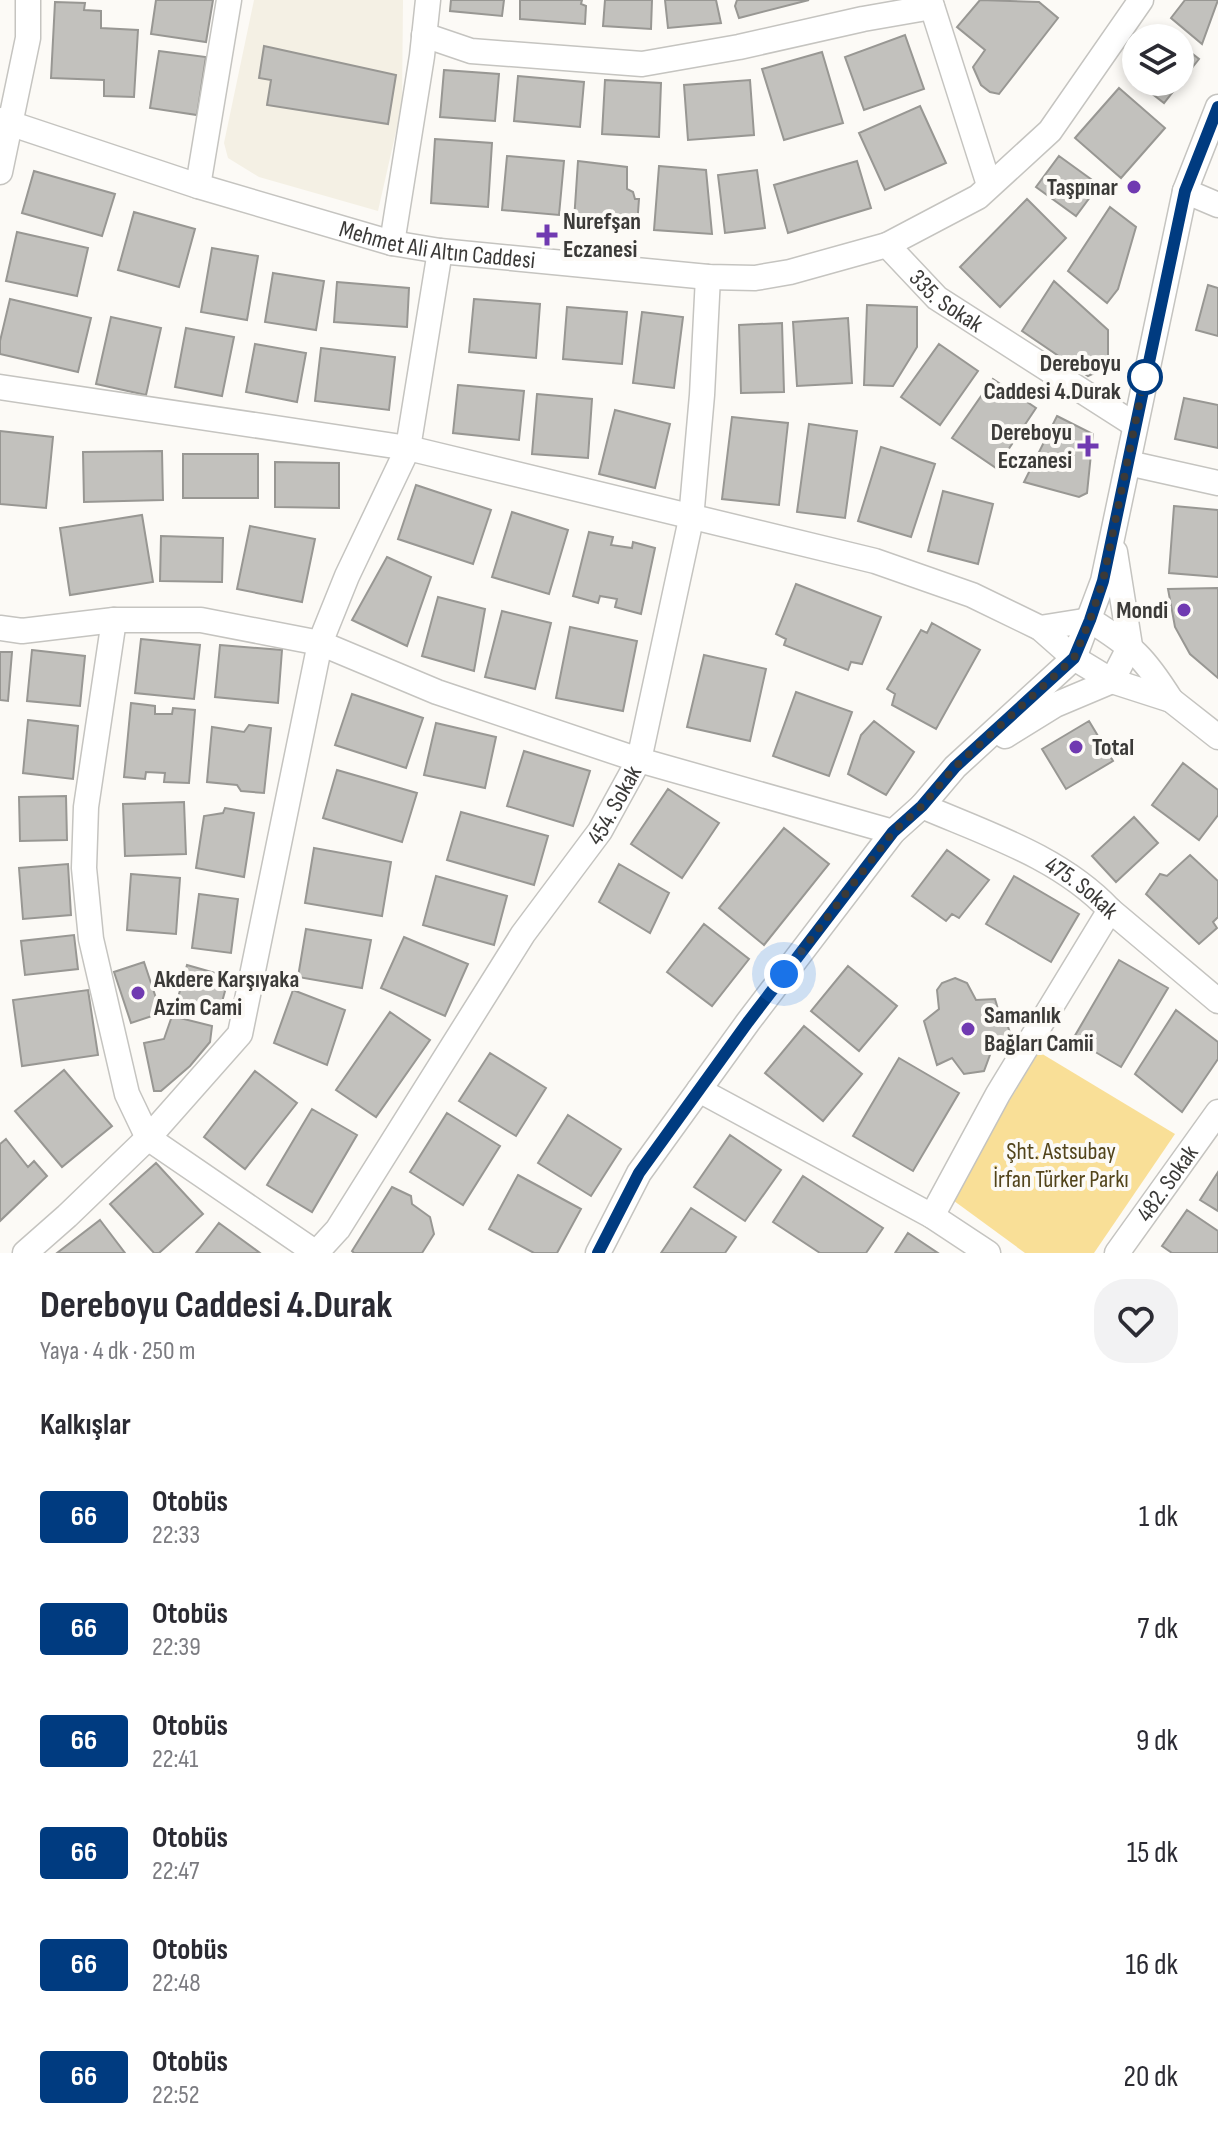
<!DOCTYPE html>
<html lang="tr">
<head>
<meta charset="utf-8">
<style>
  body { margin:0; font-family:"Sofia Sans Condensed",sans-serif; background:#f2f2f3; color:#2b2b33; height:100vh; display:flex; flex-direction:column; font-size:30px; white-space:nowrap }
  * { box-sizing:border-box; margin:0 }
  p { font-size:26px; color:#7c7c81 }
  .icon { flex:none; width:44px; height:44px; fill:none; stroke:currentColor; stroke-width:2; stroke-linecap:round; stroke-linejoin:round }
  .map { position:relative; height:1253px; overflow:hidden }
  .side { display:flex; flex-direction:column; background:#fff; flex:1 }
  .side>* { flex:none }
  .badge { padding:0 16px; border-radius:6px; font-size:28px; line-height:52px }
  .tools { position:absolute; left:1122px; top:24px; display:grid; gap:16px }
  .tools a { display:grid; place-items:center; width:72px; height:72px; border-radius:50%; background:#fff; box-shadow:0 4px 12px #0003; font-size:40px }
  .you { position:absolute; width:40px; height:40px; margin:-20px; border:6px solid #fff; border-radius:50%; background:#1a73e8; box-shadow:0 0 0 12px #1a73e833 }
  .map>.badge { position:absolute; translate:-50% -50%; box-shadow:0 0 0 4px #fff }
  h2 { padding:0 40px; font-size:30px; line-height:72px }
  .round { display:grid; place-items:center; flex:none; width:84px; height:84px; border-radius:32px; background:#f2f2f3 }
  .summary { display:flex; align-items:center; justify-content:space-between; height:136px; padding:0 40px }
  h1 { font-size:38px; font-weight:700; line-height:60px }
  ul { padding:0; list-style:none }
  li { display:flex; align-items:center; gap:24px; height:112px; padding:0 40px }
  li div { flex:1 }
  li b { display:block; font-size:30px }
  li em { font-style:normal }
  li .badge { min-width:88px; font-weight:700; text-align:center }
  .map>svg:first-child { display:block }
  .built { fill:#f4f0e4 }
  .green { fill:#f9df97 }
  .building { fill:#c2c1bd; stroke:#989793; stroke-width:2 }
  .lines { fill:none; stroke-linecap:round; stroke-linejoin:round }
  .minor-casing { stroke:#c5c4c0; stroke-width:27 }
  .minor { stroke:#fff; stroke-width:24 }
  .line-casing { stroke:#fff; stroke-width:18 }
  .line { stroke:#003b80; stroke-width:12 }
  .walk { stroke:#3b3a38; stroke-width:8; stroke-dasharray:0 14.4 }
  .poi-dot { fill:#703ab1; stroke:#fcfaf6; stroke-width:3 }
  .stop-dot { fill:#fff; stroke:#003b80; stroke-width:4 }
  .labels { text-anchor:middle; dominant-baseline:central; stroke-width:8; stroke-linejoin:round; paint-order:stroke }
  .poi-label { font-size:24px; font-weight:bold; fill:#3b3a38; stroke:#fcfaf6; text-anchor:start }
  .street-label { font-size:24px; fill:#3b3a38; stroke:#fcfaf6 }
  .stop-label { font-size:24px; font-weight:bold; fill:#3b3a38; stroke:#fcfaf6; text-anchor:end }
  .park-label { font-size:24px; fill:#52441b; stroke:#fcfaf6 }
</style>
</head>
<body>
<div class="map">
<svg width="1218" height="1253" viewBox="0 0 1218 1253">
  <rect width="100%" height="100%" fill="#fcfaf6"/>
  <path class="built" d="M254,0H403L402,105L378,211L259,177L228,158L224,143Z"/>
  <path class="green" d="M1039,1052L1175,1134L1094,1253H1025L950,1198Z"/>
  <path class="building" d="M156,0H213L206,42L151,34Z
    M451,0H504L502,16L450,11Z
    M520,0H582L581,4L586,6L585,24L520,19Z
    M605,0H652L651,29L603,26Z
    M665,0H716L721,23L668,28Z
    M737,0H809L739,18L735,6Z
    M980,0L1039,2L1058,18L999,94L990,92L981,85L973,67L985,50L957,27Z
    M1185,0H1218L1202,44L1171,18Z
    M55,2L85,3L84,10L101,11V28L138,30L134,97L104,96V80L51,78Z
    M905,35L924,89L864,110L845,57Z
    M1180,44L1199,59L1164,103L1137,82H1180Z
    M264,46L396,75L388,124L267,105L271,80L259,78Z
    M159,51L206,57L197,115L150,108Z
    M822,52L843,123L784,140L762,69Z
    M444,70L499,74L495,121L440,117Z
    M518,76L584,82L580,127L514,121Z
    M605,80L661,83L659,137L602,134Z
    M750,80L754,135L688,140L684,85Z
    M1119,88L1165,128L1121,178L1075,138Z
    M920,106L946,163L885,190L859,133Z
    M435,139L492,143L488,207L431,203Z
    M507,156L564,161L559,215L502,210Z
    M1059,156L1099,185L1076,216L1036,187Z
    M578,161L627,167V189L633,192L635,199H639L637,226L574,221Z
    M857,161L871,208L788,233L774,185Z
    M659,166L706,170L712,234L654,230Z
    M757,170L765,228L725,233L718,175Z
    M34,171L115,194L102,236L22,213Z
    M1027,199L1066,238L1000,307L960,267Z
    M1110,207L1136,227L1118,289L1107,303L1068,271Z
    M134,212L195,229L179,287L118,270Z
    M17,232L88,248L77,296L6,281Z
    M212,248L258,256L247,320L201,312Z
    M273,273L324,281L316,330L265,322Z
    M1054,281L1108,330V356L1099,371L1088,376L1022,331Z
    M337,282L409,288L407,327L334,322Z
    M1208,285L1218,288V336L1196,330Z
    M10,299L91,318L78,372L0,354V341Z
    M474,299L540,304L536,358L469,352Z
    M867,305L917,307V347L893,386L864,385Z
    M567,307L627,312L622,364L563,359Z
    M642,312L683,317L674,388L633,383Z
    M111,317L161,328L146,395L96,384Z
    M848,318L852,383L797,386L793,322Z
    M782,323L784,392L741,393L739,325Z
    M186,328L234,337L222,396L175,387Z
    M255,344L306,353L297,402L246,392Z
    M939,344L978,371L940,425L901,397Z
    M321,348L395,357L389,410L315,401Z
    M993,379L1036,408L996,468L952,438Z
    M458,385L524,391L519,440L453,433Z
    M537,394L592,399L588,458L532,454Z
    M1184,398L1218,405V448L1175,439Z
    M615,410L670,424L655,488L599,474Z
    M1057,416L1093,434L1087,493L1079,497L1024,482Z
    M732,417L788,423L779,505L722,499Z
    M809,424L857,431L845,518L797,512Z
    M0,431L53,437L46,508L0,504Z
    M881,447L935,464L911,537L858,521Z
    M162,451L163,500L84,502L83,452Z
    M183,454H258V498H183Z
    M275,462L339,463V508L275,507Z
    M416,485L491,510L473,564L398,539Z
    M943,491L993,504L978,564L928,551Z
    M1174,506L1218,510V577L1169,573Z
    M512,512L568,530L549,594L492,577Z
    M142,515L153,582L70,595L60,528Z
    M250,526L315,539L302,602L237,589Z
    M589,532L613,537L611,545L632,548L633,542L655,548L641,614L615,607L617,599L600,596L598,603L573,596Z
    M161,536L223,538L222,582L160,581Z
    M387,557L431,577L407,646L352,620Z
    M796,584L881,617L862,664L851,662L848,670L784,645L786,639L776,634Z
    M1218,588V678L1190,654L1175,627L1168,589Z
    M438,597L485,609L474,671L422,656Z
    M502,611L551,623L535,689L485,677Z
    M932,623L980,650L936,729L892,705L895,694L887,689L921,630L927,633Z
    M570,627L637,641L623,711L556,698Z
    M141,639L200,645L194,699L135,693Z
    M220,645L282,650L278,703L215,697Z
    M32,650L85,656L80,706L27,701Z
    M0,652H12L8,701L0,700Z
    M704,655L766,669L750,741L687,727Z
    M796,692L852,712L829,776L773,756Z
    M352,694L423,718L406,768L335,745Z
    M131,703L155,706V714H172L173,708L195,710L189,783L164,782L165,773L146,772L145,779L124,777Z
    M28,720L78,726L73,779L23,773Z
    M874,721L914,752L886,795L848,774L861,735Z
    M1089,721L1113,761L1066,789L1042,749Z
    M436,723L496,737L485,788L424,775Z
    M249,725L271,728L264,793L241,791L237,785L207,782L212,727L244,732Z
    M524,751L590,771L573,826L507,806Z
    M1183,763L1218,790V815L1199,840L1152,805Z
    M337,770L417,793L402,842L323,818Z
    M668,789L719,823L682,878L631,844Z
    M66,796L67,840L20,841L19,797Z
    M184,802L186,854L125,856L123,804Z
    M225,808L254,813L244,877L196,868L204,816L223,813Z
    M461,812L548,836L534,885L447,860Z
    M1134,817L1158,843L1116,882L1092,856Z
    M784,828L829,864L764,945L719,908Z
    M314,848L391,862L382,916L305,903Z
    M947,850L989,880L959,918L952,914L946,921L912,896Z
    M1190,855L1218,881V917L1213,922L1217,928L1199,944L1146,894L1160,874L1167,876Z
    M68,864L71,915L23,919L19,868Z
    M619,864L669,893L650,933L599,902Z
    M131,874L180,878L176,934L127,930Z
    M436,876L507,896L494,945L423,925Z
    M1014,876L1079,914L1051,962L986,924Z
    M199,894L238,899L231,953L192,948Z
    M704,924L749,959L712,1006L667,972Z
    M306,929L371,940L362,988L298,977Z
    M74,935L78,969L25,975L21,941Z
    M404,937L468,964L445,1016L381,988Z
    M1119,960L1168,988L1121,1067L1073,1039Z
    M144,962L161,1013L131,1023L114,972Z
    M187,965L229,977L218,1016L176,1005Z
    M848,966L897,1006L859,1051L811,1011Z
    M955,978L967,983L976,1000L995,999L998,1009L1002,1010L1012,1038L994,1044L984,1071L964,1074L952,1058L937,1065L924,1021L939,1009L937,990L942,983Z
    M88,990L98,1055L22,1066L13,1000Z
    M293,990L345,1010L327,1065L274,1043Z
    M1176,1010L1218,1042V1059L1182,1112L1135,1074Z
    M390,1012L430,1040L376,1117L336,1090Z
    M172,1016L212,1026L210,1042L190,1066L161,1091H154L144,1043L164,1039Z
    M804,1026L862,1074L823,1121L765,1073Z
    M490,1053L546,1088L516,1136L459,1101Z
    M899,1058L959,1093L913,1171L853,1136Z
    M64,1070L112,1126L62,1167L15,1111Z
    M255,1071L297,1103L245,1169L204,1137Z
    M312,1109L357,1135L312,1212L267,1185Z
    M447,1113L500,1146L463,1205L410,1172Z
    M568,1115L621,1149L591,1196L538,1163Z
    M730,1135L781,1170L745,1221L694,1187Z
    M6,1139L28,1167L34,1161L47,1176L0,1221V1144Z
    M156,1163L203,1214L159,1253H154L110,1204Z
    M1218,1172V1211L1200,1200Z
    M518,1175L581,1209L557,1253H534L489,1229Z
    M803,1176L883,1228L866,1253H820L773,1222Z
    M392,1187L411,1196L412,1204L430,1217L434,1234L422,1253H354L352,1251Z
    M691,1208L736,1237L725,1253H661Z
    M1187,1210L1218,1231V1253H1172L1162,1246Z
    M100,1220L125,1253H57Z
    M219,1223L260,1253H196Z
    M908,1233L938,1253H895Z"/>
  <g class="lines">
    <defs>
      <g id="minor">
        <path d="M930,0L989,185"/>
        <path d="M424,35L471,51L642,64L739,47L863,19L932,7"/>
        <path id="s1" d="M0,120L198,186L392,243L440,251L708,277L755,278L790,272L887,245L978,197L1050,131L1141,0"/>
        <path d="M0,172L28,38V0"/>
        <path d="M198,186L229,0"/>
        <path d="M1185,191L1218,205"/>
        <path d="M392,243L422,56L428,0"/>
        <path id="s2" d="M887,245L937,298L1135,425"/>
        <path d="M0,387L408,448L875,561L972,595L1040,628L1074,658L1112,681L1171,700L1218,737"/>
        <path d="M1128,463L1218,483"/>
        <path id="s3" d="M114,620L86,807L84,868L91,939L127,1094L148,1138L316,1253L338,1229L523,934L600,831L639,760L691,519L702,395L708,277"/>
        <path d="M0,628L22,631L114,620H201L320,643L437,692L639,760L893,832"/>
        <path d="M1040,628L1090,620C1133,647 1144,657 1171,700"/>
        <path d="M1005,736L1055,705L1112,681L1130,646L1115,552"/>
        <path id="s4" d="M922,806C987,834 1060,857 1110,910L1218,1001"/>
        <path d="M699,1090L932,1216L988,1253"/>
        <path d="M932,1216L998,1094L1110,910"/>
        <path d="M25,1253L67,1216L148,1138L240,1034L320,643L347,576L408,448L440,251"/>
        <path d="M598,1253L639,1173L748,1022L893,832L922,806L955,767L1074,658L1103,581L1185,191L1218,107"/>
        <path id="s5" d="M1117,1253L1218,1112"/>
      </g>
    </defs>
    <use href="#minor" class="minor-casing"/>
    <use href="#minor" class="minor"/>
  </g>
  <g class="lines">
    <defs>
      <path id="line" d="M598,1253L639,1173L748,1022L893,832L922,806L955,767L1074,658L1090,620L1103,581L1185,191L1218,107"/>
    </defs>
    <use href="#line" class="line-casing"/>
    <use href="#line" class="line"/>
    <path class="walk" d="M784,974L893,832L922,806L955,767L1074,658L1090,620L1103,581L1147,366L1145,377"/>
  </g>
  <g class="poi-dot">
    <circle cx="1134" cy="187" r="8"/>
    <path d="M543 223h8v8h8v8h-8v8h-8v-8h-8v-8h8z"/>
    <path d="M1084 434h8v8h8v8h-8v8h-8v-8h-8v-8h8z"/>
    <circle cx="1184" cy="610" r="8"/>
    <circle cx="1076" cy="747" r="8"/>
    <circle cx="138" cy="993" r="8"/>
    <circle cx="968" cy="1029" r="8"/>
  </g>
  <circle class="stop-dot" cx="1145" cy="377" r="16"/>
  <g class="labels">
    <g class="poi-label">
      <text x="1118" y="187" text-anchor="end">Taşpınar</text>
      <text x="563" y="221">Nurefşan<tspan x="563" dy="28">Eczanesi</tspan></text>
      <text x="1072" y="432" text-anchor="end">Dereboyu<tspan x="1072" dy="28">Eczanesi</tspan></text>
      <text x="1168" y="610" text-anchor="end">Mondi</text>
      <text x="1092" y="747">Total</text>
      <text x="154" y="979">Akdere Karşıyaka<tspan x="154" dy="28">Azim Cami</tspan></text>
      <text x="984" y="1015">Samanlık<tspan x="984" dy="28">Bağları Camii</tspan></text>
    </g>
    <g class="street-label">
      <text stroke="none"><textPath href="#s1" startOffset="456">Mehmet Ali Altın Caddesi</textPath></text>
      <text stroke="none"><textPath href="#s2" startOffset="82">335. Sokak</textPath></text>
      <text stroke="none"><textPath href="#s3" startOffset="1272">454. Sokak</textPath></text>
      <text stroke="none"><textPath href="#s4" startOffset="180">475. Sokak</textPath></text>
      <text stroke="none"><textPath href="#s5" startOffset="86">482. Sokak</textPath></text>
    </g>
    <g class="stop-label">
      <text x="1121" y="363">Dereboyu<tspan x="1121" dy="28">Caddesi 4.Durak</tspan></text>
    </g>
    <g class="park-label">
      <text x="1061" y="1151">Şht. Astsubay<tspan x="1061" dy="28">İrfan Türker Parkı</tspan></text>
    </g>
  </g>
</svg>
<div class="tools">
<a><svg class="icon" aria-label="layers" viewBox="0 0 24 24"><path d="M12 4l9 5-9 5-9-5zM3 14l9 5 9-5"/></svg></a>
</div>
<div class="you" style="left:784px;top:974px"></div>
</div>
<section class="side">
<div class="summary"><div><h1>Dereboyu Caddesi 4.Durak</h1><p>Yaya · 4 dk · 250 m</p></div><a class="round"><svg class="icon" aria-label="heart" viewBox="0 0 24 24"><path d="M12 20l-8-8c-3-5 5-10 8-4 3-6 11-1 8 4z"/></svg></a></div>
<h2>Kalkışlar</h2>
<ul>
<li><span class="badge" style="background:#003b80;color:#fff">66</span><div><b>Otobüs</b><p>22:33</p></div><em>1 dk</em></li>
<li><span class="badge" style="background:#003b80;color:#fff">66</span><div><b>Otobüs</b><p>22:39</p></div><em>7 dk</em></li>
<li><span class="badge" style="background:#003b80;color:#fff">66</span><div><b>Otobüs</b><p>22:41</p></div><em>9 dk</em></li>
<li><span class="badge" style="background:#003b80;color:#fff">66</span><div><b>Otobüs</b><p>22:47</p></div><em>15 dk</em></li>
<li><span class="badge" style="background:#003b80;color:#fff">66</span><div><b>Otobüs</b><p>22:48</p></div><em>16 dk</em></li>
<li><span class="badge" style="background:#003b80;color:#fff">66</span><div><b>Otobüs</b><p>22:52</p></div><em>20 dk</em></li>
</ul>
</section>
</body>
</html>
